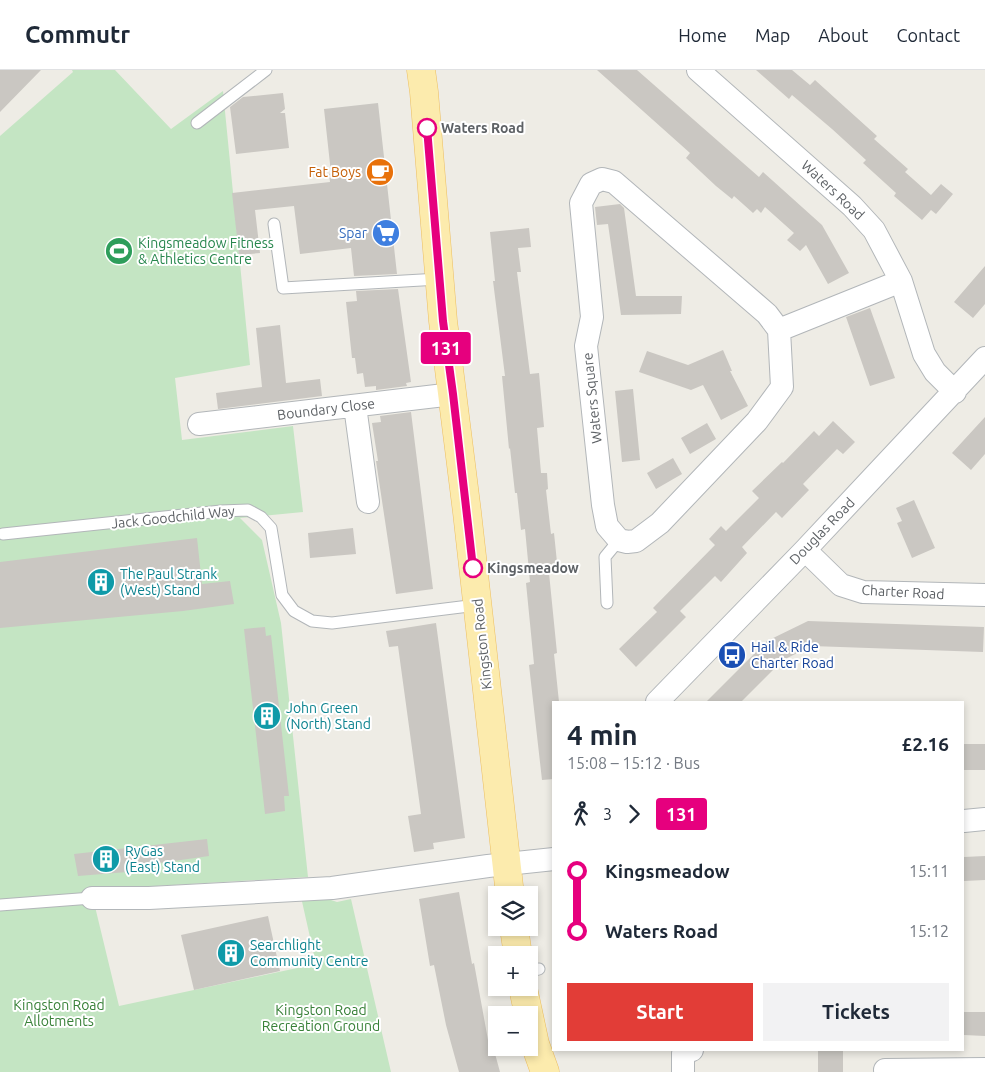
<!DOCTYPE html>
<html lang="en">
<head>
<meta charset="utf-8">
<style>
  body { margin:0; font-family:Ubuntu,sans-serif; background:#f2f2f3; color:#1f2937; height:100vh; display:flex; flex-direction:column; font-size:19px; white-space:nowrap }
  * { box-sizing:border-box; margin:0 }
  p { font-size:16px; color:#747a83 }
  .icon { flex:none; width:28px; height:28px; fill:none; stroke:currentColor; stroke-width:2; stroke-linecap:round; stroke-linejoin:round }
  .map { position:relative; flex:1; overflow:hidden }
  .drawer { position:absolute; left:552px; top:631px; width:412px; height:350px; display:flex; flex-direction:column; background:#fff; border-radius:0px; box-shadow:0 2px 8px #0003 }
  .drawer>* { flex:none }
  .badge { padding:0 10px; border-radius:4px; font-size:18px; line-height:32px }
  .fabs { position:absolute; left:488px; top:816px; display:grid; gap:10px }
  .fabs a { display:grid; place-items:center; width:50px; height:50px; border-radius:0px; background:#fff; box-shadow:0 2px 8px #0003; font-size:25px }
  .map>.badge { position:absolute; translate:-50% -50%; box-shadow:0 0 0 2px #fff }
  .legs { display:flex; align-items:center; gap:8px; height:55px; padding:0 15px; font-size:16px }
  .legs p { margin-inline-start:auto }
  .overview { display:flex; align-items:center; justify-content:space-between; height:85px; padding:0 15px }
  h1 { font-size:28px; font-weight:600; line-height:38px }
  .cta { display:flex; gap:10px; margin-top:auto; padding:10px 15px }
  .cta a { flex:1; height:58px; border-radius:0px; background:#e23d37; color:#fff; font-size:20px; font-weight:600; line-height:58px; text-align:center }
  .cta a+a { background:#f2f2f3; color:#1f2937 }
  ul { padding:0 15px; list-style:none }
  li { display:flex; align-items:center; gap:18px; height:60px; font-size:19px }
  li i { display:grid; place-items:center; width:8px; height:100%; margin:0 6px; background:currentColor }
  li i::after { content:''; width:12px; height:12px; margin:-6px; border:4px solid; border-radius:50%; background:#fff }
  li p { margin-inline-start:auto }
  li:first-child i { background:linear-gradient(#0000 50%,currentColor 0) }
  li:last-child i { background:linear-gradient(currentColor 50%,#0000 0) }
  header { display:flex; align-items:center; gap:30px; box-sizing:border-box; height:70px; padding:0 25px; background:#fff; border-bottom:1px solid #e0e1e3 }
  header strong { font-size:24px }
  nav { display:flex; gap:28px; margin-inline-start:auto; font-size:18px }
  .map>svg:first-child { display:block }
  .green { fill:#c4e5c3 }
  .building { fill:#cac7c2 }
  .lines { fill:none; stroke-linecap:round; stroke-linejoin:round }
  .lane-casing { stroke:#b2b6b9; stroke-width:13 }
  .street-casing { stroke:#b2b6b9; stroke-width:24 }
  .primary-casing { stroke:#ecbe61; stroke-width:29 }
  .lane { stroke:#fff; stroke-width:11 }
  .street { stroke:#fff; stroke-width:22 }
  .primary { stroke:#fcebad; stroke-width:28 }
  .line-1-casing { stroke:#fff; stroke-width:11 }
  .line-1 { stroke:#e6007e; stroke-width:8 }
  .stop-1-dot { fill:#fff; stroke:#e6007e; stroke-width:2.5 }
  .labels { text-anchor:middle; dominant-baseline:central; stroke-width:4; stroke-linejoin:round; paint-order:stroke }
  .stop-label { font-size:14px; font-weight:bold; fill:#5d6165; stroke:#fff; text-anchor:start }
  .food-label { font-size:14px; fill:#c56008; stroke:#fff; text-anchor:end }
  .street-label { font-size:14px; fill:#5d6165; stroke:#fff }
  .shop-label { font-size:14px; fill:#366cbe; stroke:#fff; text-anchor:end }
  .leisure-label { font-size:14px; fill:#27864d; stroke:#fff; text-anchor:start }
  .culture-label { font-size:14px; fill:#0d838f; stroke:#fff; text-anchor:start }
  .transit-label { font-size:14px; fill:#164399; stroke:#fff; text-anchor:start }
  .park-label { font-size:14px; fill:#388138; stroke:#fff }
</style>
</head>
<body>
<header>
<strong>Commutr</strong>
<nav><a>Home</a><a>Map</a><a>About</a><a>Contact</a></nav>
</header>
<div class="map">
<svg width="985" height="1002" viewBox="0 0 985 1002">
  <rect width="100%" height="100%" fill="#eeece5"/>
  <path class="green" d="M72,0H115L171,59L223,21L250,295L175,308L182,370L293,356L303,442L240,448L262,470L281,553L308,807L91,820L119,936L316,894L301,827H322L337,832L351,829L391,1002H0V66L73,2Z"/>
  <path class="building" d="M0,0H41L0,42Z
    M597,0H637L759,107L763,102L822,155L849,203L828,214L806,175L800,181L787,170L794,163L765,137L761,143L757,139L753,143L734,126L732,129L716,116L686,88L690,83Z
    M756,0H792L810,15L815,10L877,66L874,69L908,99L905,102L931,125L941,114L953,124L936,144L931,140L922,150L894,126L896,123L863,93L866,90L832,59L792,25L789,29Z
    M283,23L285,39L280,43H285L289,78L236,84L230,37L243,27Z
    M378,33L397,204L354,206L351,178L300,184L294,136L255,140L260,183L239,185L232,123L330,112L329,104L331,103L324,39Z
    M620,134L624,138L636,226H682L681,244L621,245L608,154L597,155L595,137Z
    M529,158L531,177L518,178L521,202H517L530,304L539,303L544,357L537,358L541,403H547L548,419L546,420L551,464L554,463L558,502L549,503L557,583L554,584L559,632H554V709L542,710L529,595L534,594L526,513L530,512L525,459L521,460L517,423H515L510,378L509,379L502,306H505L493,211H495L490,162Z
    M985,196V234L973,248L954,232Z
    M398,219L411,312L406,313L407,316L376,320V316L365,317L363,303L357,304L355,288H352L346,232L357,231L356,221Z
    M870,238L895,308L870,316L846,247Z
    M280,255L286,313L320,309L322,326L218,339L216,323L262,317L256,258Z
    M723,280L732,301H730L748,336L721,350L703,315L691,320L639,302L647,281L688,295Z
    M633,319L640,390L622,392L615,321Z
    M411,342L433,519L396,524L376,391H378L372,353L381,352L380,346Z
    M985,347V384L971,400L952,383Z
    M833,351L855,372L843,384L837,379L803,414L809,420L782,448L776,442L742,477L747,483L721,512L715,506L680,541L686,547L636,597L619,579L657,542L653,538L715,475L709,469L721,456L726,461L759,428L752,421L782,392L783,393L814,361L819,366Z
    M707,353L716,369L690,384L681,368Z
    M673,388L682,404L656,419L647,403Z
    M914,430L935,478L912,488L897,453L902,451L896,438Z
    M353,458L356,484L310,488L308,463Z
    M197,468L202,514L230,511L234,534L183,541L0,558V492Z
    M808,551L984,557L983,582L812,576L783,590L741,632H706L767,571Z
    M436,553L465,768L433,773L434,779L414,782L408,746L421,744L398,576L389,577L386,561Z
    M265,557L266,566L271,565L289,726H284L285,741L265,744L244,559Z
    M964,674H985V700H964Z
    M207,769L209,786L153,794L152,800L78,806L74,784Z
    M985,786V810L964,811V787Z
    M459,822L472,894L474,893L488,970L491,969L500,1002H459L446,955L434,895L430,896L419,829Z
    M268,846L280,901L194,920L181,865Z
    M964,942H985V966L964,965Z
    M818,980H843V1002H818Z"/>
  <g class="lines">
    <defs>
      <path id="lane" d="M197,53L266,0
        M274,154L283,218L439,209
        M3,464L221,441L248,440L261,447L271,458L282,525L294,541L312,551L332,553L477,535
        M607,533L605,487L619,470
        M0,835L92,828
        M529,901L539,899"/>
      <path id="street" d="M698,0L852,136L874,160L901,211L924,284L935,302L955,322
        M602,109L614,112L767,244L779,260L782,317L757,351L660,453L636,471L627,472L619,470L607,456L603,435L586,276L592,247L581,133L591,114Z
        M779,260L901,211
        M355,336L368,432
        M199,354L453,324
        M805,480L841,515L863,522L985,525
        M657,632L805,480L985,288
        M964,751L985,749
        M92,828H149L332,818L488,796L554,789
        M885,1000L985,999
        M683,1002V983L692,980"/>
      <path id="primary" d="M421,0L424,22L443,251L467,442L510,825
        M514,858L518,885
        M523,918L535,974L545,1002"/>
    </defs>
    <use href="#lane" class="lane-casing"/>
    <use href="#street" class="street-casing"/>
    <use href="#primary" class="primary-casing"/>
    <use href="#lane" class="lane"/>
    <use href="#street" class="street"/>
    <use href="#primary" class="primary"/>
  </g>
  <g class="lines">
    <defs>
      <path id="line-1" d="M427,58L443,251L453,324L473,498"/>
    </defs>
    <use href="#line-1" class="line-1-casing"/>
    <use href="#line-1" class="line-1"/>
  </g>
  <defs>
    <symbol id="cafe-disc" viewBox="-11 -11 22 22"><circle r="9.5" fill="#e8710a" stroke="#fff"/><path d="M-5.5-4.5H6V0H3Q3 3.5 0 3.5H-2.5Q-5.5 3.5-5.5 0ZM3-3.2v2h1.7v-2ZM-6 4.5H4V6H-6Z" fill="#fff"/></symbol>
    <symbol id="supermarket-disc" viewBox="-11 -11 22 22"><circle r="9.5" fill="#3f7fe0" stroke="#fff"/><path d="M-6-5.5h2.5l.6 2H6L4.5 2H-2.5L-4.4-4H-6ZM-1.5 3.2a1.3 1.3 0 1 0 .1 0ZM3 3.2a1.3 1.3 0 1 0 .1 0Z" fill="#fff"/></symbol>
    <symbol id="stadium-disc" viewBox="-11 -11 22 22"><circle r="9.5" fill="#2e9e5b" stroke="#fff"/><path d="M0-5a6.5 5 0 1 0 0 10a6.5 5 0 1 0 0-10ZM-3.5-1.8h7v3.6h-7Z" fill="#fff"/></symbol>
    <symbol id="building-disc" viewBox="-11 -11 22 22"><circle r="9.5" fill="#0f9aa8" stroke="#fff"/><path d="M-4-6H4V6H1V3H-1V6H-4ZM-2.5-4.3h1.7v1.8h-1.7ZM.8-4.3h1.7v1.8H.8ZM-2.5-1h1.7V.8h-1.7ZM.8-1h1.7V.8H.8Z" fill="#fff"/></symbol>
    <symbol id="bus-disc" viewBox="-11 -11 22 22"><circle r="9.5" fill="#1a4fb4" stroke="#fff"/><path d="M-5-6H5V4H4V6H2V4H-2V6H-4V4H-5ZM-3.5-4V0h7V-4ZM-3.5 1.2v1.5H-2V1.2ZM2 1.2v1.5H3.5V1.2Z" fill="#fff"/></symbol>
  </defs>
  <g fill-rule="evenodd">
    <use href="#cafe-disc" x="364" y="86" width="32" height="32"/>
    <use href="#supermarket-disc" x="370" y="147" width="32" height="32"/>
    <use href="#stadium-disc" x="103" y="165" width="32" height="32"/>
    <use href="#building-disc" x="85" y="496" width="32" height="32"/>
    <use href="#bus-disc" x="716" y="569" width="32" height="32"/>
    <use href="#building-disc" x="251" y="630" width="32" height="32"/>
    <use href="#building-disc" x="90" y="773" width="32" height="32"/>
    <use href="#building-disc" x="215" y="867" width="32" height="32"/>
  </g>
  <g class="stop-1-dot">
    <circle cx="427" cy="58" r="9"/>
    <circle cx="473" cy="498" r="9"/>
  </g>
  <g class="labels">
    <g class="stop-label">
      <text x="441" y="58">Waters Road</text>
      <text x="487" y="498">Kingsmeadow</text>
    </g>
    <g class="food-label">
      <text x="361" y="102">Fat Boys</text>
    </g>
    <g class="street-label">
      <text transform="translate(833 120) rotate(43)">Waters Road</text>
      <text transform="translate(592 328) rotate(-96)">Waters Square</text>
      <text transform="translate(326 339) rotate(-7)">Boundary Close</text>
      <text transform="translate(173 447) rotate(-6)">Jack Goodchild Way</text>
      <text transform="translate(822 461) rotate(-46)">Douglas Road</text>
      <text transform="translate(903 522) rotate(3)">Charter Road</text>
      <text transform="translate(482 574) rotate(-96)">Kingston Road</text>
    </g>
    <g class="shop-label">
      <text x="367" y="163">Spar</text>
    </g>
    <g class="leisure-label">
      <text x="138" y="173">Kingsmeadow Fitness<tspan x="138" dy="16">&amp; Athletics Centre</tspan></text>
    </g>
    <g class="culture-label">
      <text x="120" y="504">The Paul Strank<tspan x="120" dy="16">(West) Stand</tspan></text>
      <text x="286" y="638">John Green<tspan x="286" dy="16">(North) Stand</tspan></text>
      <text x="125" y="781">RyGas<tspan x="125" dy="16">(East) Stand</tspan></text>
      <text x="250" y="875">Searchlight<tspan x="250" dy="16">Community Centre</tspan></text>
    </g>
    <g class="transit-label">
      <text x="751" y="577">Hail &amp; Ride<tspan x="751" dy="16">Charter Road</tspan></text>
    </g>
    <g class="park-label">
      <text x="59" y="935">Kingston Road<tspan x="59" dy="16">Allotments</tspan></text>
      <text x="321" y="940">Kingston Road<tspan x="321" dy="16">Recreation Ground</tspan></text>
    </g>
  </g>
</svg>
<div class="fabs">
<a><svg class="icon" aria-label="layers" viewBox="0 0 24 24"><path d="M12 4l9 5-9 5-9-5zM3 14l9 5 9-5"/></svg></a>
<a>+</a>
<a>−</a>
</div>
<b class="badge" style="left:446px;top:278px;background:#e6007e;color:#fff">131</b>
<section class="drawer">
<div class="overview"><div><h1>4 min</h1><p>15:08 – 15:12 · Bus</p></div><b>£2.16</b></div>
<div class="legs"><svg class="icon" aria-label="walk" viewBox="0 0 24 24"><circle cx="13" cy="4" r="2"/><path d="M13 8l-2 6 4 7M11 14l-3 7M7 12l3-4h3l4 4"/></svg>3<svg class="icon" aria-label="forward" viewBox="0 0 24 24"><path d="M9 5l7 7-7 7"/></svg><b class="badge" style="background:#e6007e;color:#fff">131</b></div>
<ul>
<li><i style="color:#e6007e"></i><b>Kingsmeadow</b><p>15:11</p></li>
<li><i style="color:#e6007e"></i><b>Waters Road</b><p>15:12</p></li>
</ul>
<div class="cta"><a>Start</a><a>Tickets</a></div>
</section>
</div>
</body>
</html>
